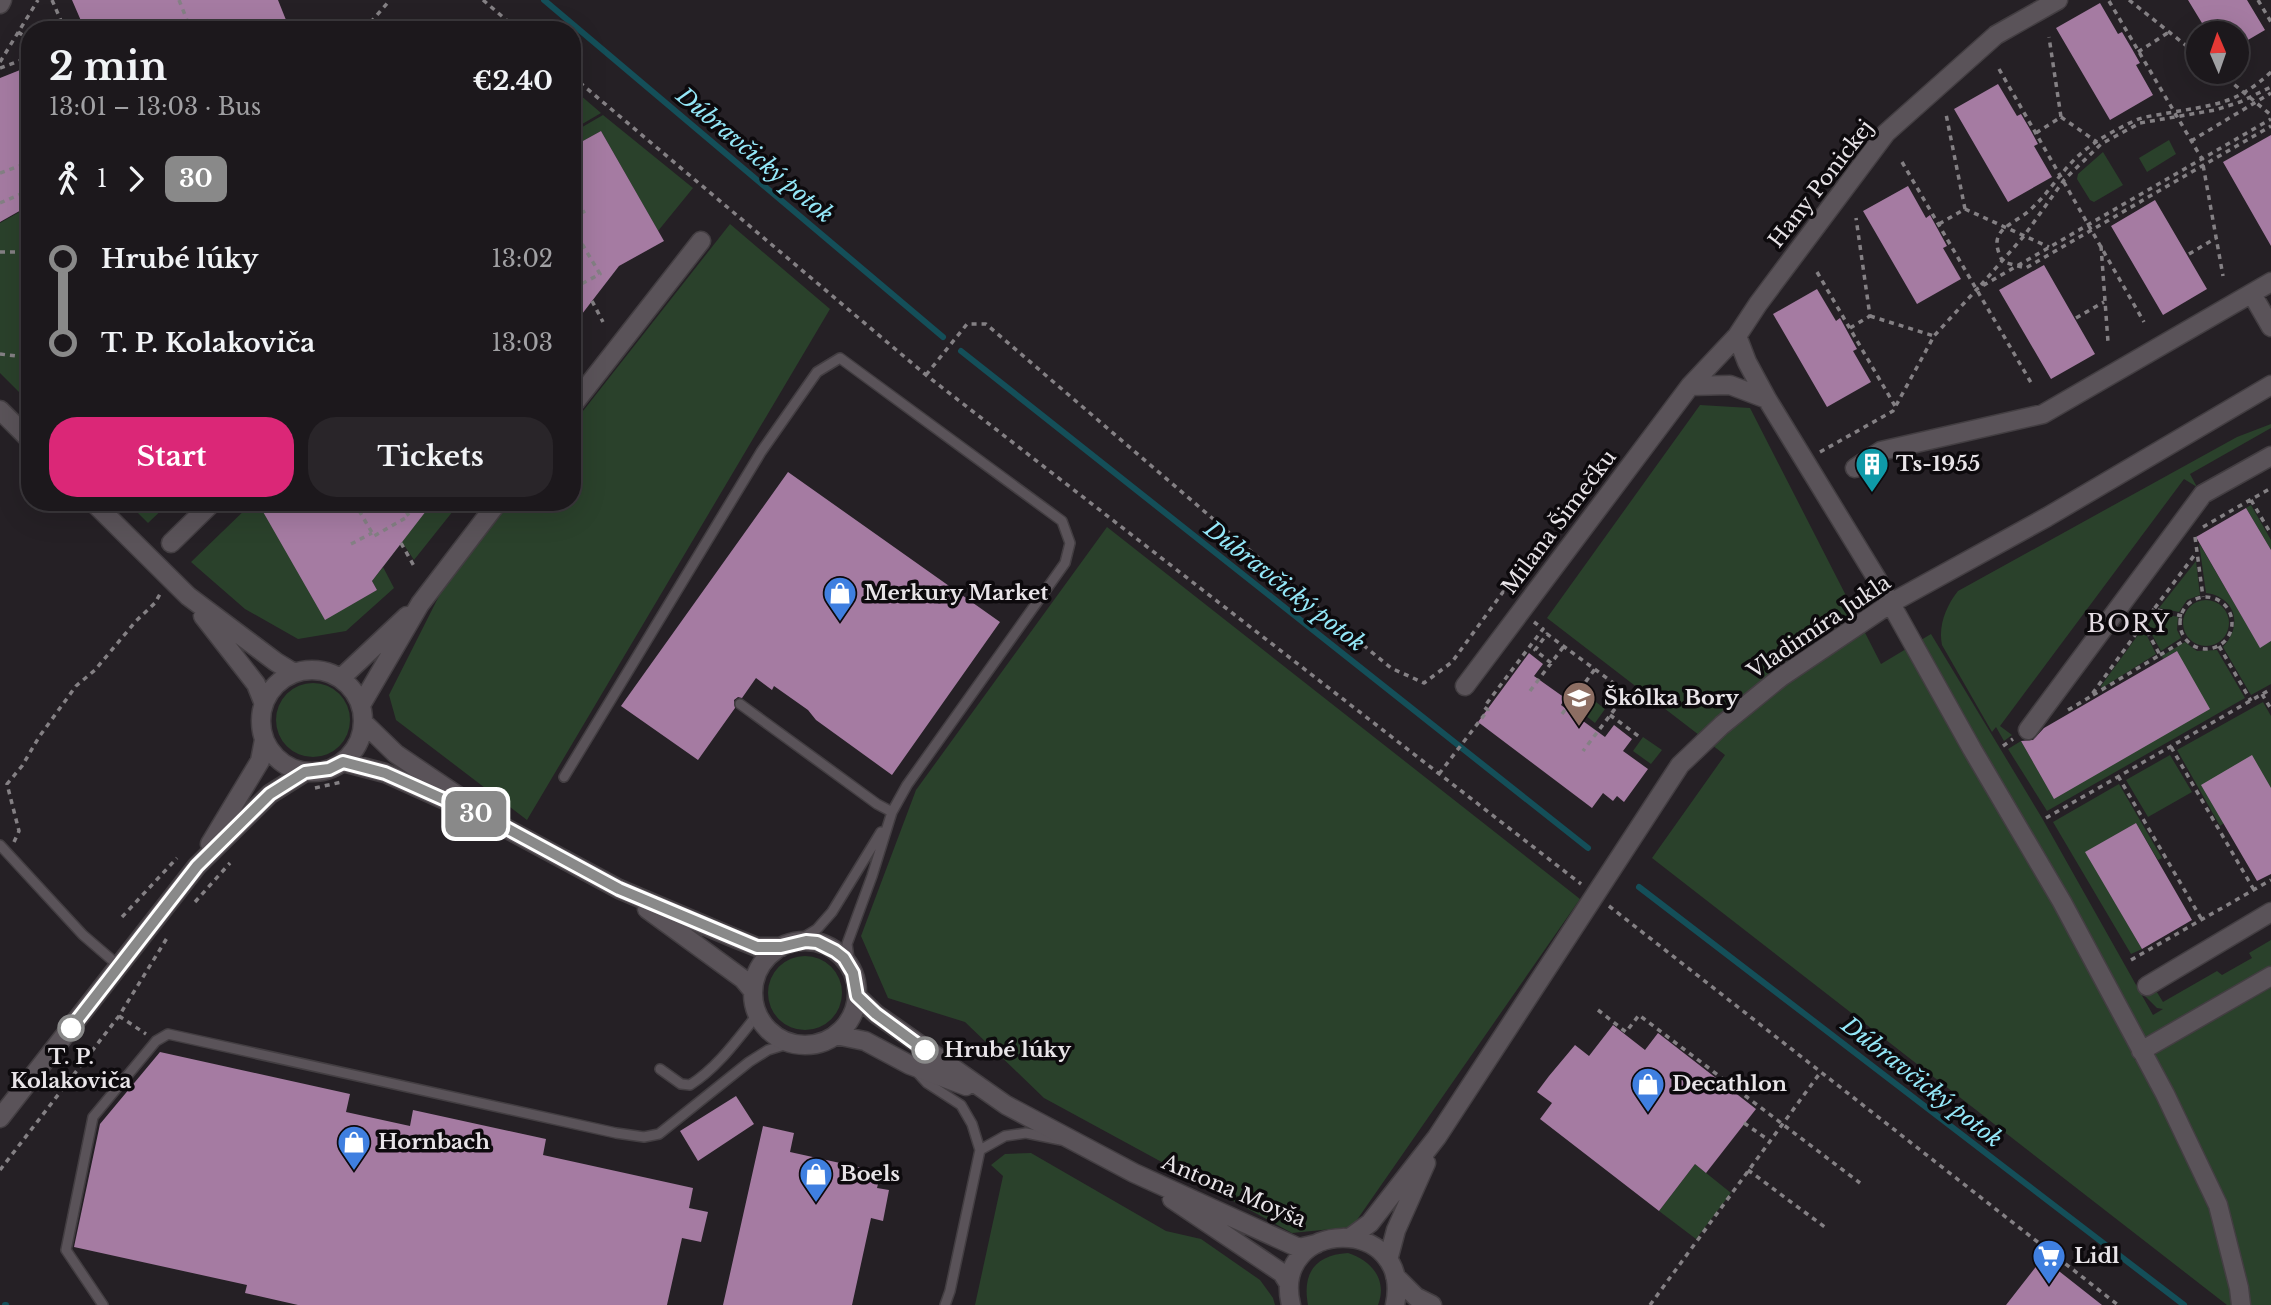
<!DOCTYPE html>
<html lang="en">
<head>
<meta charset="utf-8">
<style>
  body { margin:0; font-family:"Libre Baskerville",serif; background:#292529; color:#f1f3f6; height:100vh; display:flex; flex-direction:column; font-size:26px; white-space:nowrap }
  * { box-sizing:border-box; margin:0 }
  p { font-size:23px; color:#a0a0a3 }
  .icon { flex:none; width:38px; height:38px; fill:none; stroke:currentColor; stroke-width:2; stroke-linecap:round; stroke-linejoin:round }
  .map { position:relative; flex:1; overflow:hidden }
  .sheet { position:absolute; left:21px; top:21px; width:560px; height:490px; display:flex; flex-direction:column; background:#1c181c; border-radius:28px; box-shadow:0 7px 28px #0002,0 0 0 2px #3a373b }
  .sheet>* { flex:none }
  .badge { padding:0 14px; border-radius:10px; font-size:24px; line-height:46px }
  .needle { width:46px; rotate:358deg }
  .tools { position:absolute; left:2186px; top:21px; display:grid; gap:14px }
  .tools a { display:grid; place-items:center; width:63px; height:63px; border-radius:50%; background:#1c181c; box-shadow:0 7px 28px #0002,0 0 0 2px #3a373b; font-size:35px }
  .map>.badge { position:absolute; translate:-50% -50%; box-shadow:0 0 0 4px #fff }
  .legs { display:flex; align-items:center; gap:10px; height:77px; padding:0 28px; font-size:23px }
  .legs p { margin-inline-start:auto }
  .summary { display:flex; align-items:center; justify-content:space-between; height:119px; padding:0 28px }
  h1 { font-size:38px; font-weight:700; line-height:52px }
  .primary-button { display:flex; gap:14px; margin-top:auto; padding:14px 28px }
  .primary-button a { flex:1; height:80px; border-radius:28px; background:#db2777; color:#fff; font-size:28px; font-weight:700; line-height:80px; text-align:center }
  .primary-button a+a { background:#292529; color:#f1f3f6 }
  ul { padding:0 28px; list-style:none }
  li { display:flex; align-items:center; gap:24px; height:84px; font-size:26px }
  li i { display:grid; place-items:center; width:10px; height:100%; margin:0 9px; background:currentColor }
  li i::after { content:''; width:18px; height:18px; margin:-9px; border:5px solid; border-radius:50%; background:#1c181c }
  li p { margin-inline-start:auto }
  li:first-child i { background:linear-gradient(#0000 50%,currentColor 0) }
  li:last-child i { background:linear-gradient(currentColor 50%,#0000 0) }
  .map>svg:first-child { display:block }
  .green { fill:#2a412b }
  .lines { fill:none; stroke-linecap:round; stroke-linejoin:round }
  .stream { stroke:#144f59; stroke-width:6 }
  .building { fill:#a57ba2 }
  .service-casing { stroke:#433e42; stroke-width:12 }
  .minor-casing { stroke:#433e42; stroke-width:21 }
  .path { stroke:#848084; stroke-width:3.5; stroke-dasharray:5 5; stroke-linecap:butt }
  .service { stroke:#5a5359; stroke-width:9 }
  .minor { stroke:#5a5359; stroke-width:18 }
  .line-1-casing { stroke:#fff; stroke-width:16 }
  .line-1 { stroke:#898989; stroke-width:10 }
  .stop-1-dot { fill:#fff; stroke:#898989; stroke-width:3.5 }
  .labels { text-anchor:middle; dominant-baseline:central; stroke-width:7; stroke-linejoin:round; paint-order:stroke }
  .street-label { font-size:21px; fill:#e8e4e8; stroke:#0d0a0d }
  .poi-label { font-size:21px; font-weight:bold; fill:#e8e4e8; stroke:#0d0a0d; text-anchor:start }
  .stop-label { font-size:21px; font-weight:bold; fill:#e8e4e8; stroke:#0d0a0d; text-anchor:start }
  .water-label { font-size:23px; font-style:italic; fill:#94e7f8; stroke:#0d0a0d }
  .quarter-label { font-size:24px; letter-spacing:2px; fill:#e4dce3; stroke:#0d0a0d }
</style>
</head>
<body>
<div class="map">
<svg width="2271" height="1305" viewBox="0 0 2271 1305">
  <rect width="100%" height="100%" fill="#252025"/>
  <path class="green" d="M572,88L601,113L572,130Z
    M603,115L693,188L658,231L601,131L572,147V133Z
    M2169,140L2176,154L2147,172L2139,158Z
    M2103,152L2123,185L2094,202L2090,200L2077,179L2078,174Z
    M30,206V403L0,373V223Z
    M730,224L830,309L527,820L396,720L389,695L440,594L511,502H572V425Z
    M1700,405L1750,408L1881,664L1931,634L2042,818L2153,1015L2163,1009L2157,1008L2144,995L2155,989L2163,1002L2217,971L2222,975L2252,958L2249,953L2271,940V1305H2227L1652,858L1725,755L1547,618Z
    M2271,424V428L2190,474L2197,487L2184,479L2000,726L2012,735L2004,741L1996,727L1992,732L1942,645C1938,626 1946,606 1958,591L2237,437Z
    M127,502H170L148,523Z
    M253,502H276L263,510L325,619L377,590L372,581L383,567L371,545L439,502H455L457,506L414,560L402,542L383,567L394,588L346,631L298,639L245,609L191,562Z
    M2251,505L2271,540V550L2246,508Z
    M1107,527L1580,899L1352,1227L1292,1233L1044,1098L965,1022L888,998L861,936L916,790Z
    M2199,543L2260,647L2271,641V684L2251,695L2223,647C2243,626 2236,597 2206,593Z
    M2196,561L2200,595L2187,600L2179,612L2159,608Z
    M2183 623a23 23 0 1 1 46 0a23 23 0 1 1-46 0Z
    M2156,612L2178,617L2177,630L2181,638L2161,651L2146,624Z
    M2143,628L2156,654L2102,688L2101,686Z
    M2185,642L2197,651L2217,650L2245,698L2047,811L2008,749L2021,741L2054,798L2177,651L2163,659L2162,656Z
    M276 720a37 37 0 1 1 74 0a37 37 0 1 1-74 0Z
    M1587,695L1605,709L1595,723L1577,709Z
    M2263,702L2271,716V788L2220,826L2177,750Z
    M1643,737L1662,750L1651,764L1633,751Z
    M2170,755L2192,792L2148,817L2126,780Z
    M2119,784L2162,858L2158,860L2136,823L2086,852L2142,949L2131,954L2053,822Z
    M768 993a37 37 0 1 1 74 0a37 37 0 1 1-74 0Z
    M1031,1153L1166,1231L1201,1239L1260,1280L1273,1298L1275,1305H975L1003,1176L991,1165L1005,1154Z
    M1695,1164L1731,1193L1696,1239L1659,1211Z
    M1348,1253C1371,1260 1388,1280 1378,1305H1308C1302,1273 1315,1255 1348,1253Z"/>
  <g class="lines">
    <path class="stream" d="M544,0L943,337
      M961,351L1588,848
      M1639,887L2184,1305
      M5,1305H6"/>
  </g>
  <path class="building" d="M72,0H278L290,30H85Z
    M2188,0H2247L2265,30L2236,47V33H2208Z
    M2100,3L2118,34L2122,32L2132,49L2140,63L2136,65L2153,95L2110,120L2056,28Z
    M30,66V205L0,222V78Z
    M1998,84L2017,116L2021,114L2031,131L2038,144L2034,146L2052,177L2008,202L1954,109Z
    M601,131L664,241L619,266L572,327V147Z
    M2271,135V246L2223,162Z
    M1908,186L1926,218L1930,215L1947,246L1943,248L1961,279L1917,304L1863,211Z
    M2155,200L2207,289L2163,315L2111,226Z
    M2044,265L2095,354L2051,379L1999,290Z
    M1817,289L1836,321L1840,318L1857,349L1853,351L1871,382L1827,407L1773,314Z
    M788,472L1000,622L892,775L816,720L808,710L774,686L772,690L756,678L742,698L738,697L734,700L735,708L698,760L621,706Z
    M276,502H433L372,581L377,590L325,620L262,510Z
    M2246,508L2271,550V641L2260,648L2196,537Z
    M2177,651L2210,709L2054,799L2021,741L2033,740L2044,728Z
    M1529,653L1543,664L1534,676L1565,698L1561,705L1605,737L1614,725L1632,739L1623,751L1648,769L1624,802L1617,796L1613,801L1603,793L1592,808L1478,722Z
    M2252,755L2271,788V874L2257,881L2201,785Z
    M2136,823L2192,920L2142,949L2085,852Z
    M1613,1025L1645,1050L1658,1033L1756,1109L1706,1173L1695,1164L1659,1211L1540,1119L1552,1103L1537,1092L1549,1076L1575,1045L1589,1056Z
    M160,1052L350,1094L346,1112L410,1126L413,1110L546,1139L543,1155L693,1188L689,1208L708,1212L701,1242L682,1238L667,1305H298L245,1293L247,1285L74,1247L100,1124Z
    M736,1096L754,1124L698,1161L680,1131Z
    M763,1126L794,1133L790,1152L881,1172L877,1188L889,1190L883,1221L871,1218L852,1305H723Z
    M2042,1259L2055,1268L2102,1305H2006Z"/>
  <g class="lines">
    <defs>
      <path id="service" d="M740,704L877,804L892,812
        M564,777L761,452L817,372L840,358L1062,521L1070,543L1065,563L907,785L892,812L872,876L847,944L850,966
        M0,845L83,935L119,966
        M796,942L817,929L832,912L881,832
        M660,1069L681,1084L690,1085C717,1068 737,1040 757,1015
        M916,1071L927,1083L961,1105L972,1124L980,1150L950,1291L945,1305
        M980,1150L1005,1136L1026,1133L1061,1140
        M103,1305L66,1250L93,1117L156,1041L168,1034L616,1133L644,1137L659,1134L749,1062L768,1050L791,1043"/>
      <path id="minor" d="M0,4L2,0
        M2252,294L2271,327
        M1737,336L1747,362L1767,399L1877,579L1972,749L2062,902L2165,1094L2218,1205L2239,1288L2241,1305
        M1690,386L1730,385L1767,399
        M572,406L701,241
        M0,410L30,440
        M1855,468L1881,451L2043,414L2271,282
        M93,502L188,596L276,662L294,673
        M171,543L213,502
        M203,616L256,684L264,704
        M261 721a51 51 0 1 1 102 0a51 51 0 1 1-102 0Z
        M341,678L407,616
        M1465,686L1690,386L1737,336L1758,304L1886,133L1996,35L2058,0
        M361,705L420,604L498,502
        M363,722L396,754L461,798
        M2028,730L2203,494L2271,456
        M343,762L385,773L498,824L619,889L732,937L757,947H781
        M210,844L260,761L264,740
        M647,909L743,979L753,991
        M753 993a52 52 0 1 1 104 0a52 52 0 1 1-104 0Z
        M2147,986L2271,912
        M857,996L876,1014L1006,1105L1134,1173L1299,1248L1316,1244
        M836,1035L865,1041L910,1065L966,1086
        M2141,1051L2271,976
        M0,1118L197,866L270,794L305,772
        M1172,1199L1282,1273L1289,1284
        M1351,1237L1370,1223L1437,1137L1680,765L1722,725L1781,677L1891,603L2047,517L2271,385
        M1388,1260L1396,1230L1426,1163
        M1395,1276L1416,1297L1432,1305
        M1291,1305C1270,1217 1414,1214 1395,1305"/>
    </defs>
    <use href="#service" class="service-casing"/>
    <use href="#minor" class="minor-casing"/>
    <path class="path" d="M52,0L65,30
      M179,0L191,30
      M483,0L518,30
      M2129,0L2198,55
      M2258,0L2271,22
      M2109,1L2202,159L2223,276
      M364,30L390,0
      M18,32L30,40
      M2138,52L2169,32
      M0,62L38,0
      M0,68L30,57
      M1999,69L2144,322
      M2219,72L2271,115
      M2271,72C2236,105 2212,105 2168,113C2158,115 2146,116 2136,120C2115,130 2094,141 2077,157C2060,173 2048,194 2030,210C2011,227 1985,229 2003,262L2026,268L2271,126
      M572,76L926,375L1581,884
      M2061,117L2097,142
      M2036,133L2061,117L2049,37
      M2191,141L2271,93
      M1902,162L2033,386
      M0,173L30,162
      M0,203L30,190
      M1965,209L2049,247
      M572,218L587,210
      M1939,224L1965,209L1946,114
      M572,227L600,274L572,289
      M2101,246L2108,342
      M0,252H20L30,256
      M2189,254L2216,238
      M1817,272L1895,406
      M1981,285L2024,236L2064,180L2101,144L2140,123L2215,110L2240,102L2271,87
      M592,301L603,322
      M1870,316L1934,336
      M2076,318L2104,302
      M1850,328L1870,316L1856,218
      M0,354L16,356L30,351
      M926,375L967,324H986L1289,584L1391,668L1424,683L1452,662L1503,592L1511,593
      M1820,452L1893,411L1934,336L1977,289L2271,119
      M2251,500L2271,534
      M354,502L374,536L409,516L400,502
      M2203,527L2271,488
      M2195,537L2203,597
      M401,543L414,566
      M351,544L372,533
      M2180 623a26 26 0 1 1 52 0a26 26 0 1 1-52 0Z
      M2182,616L2154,609L2196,553
      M2219,646L2251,701
      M2160,655L2185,640
      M1551,663L1535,650L1547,634L1627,693L1583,751
      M1530,691L1564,646
      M2262,694L2271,709
      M2093,695L2160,655L2143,624
      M2068,710L2090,697L2154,609
      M1562,714L1595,669
      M1610,715L1641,738
      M2003,746L2013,739
      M2171,747L2254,890
      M1439,774L1488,710L1484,707L1543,629L1534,622
      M2118,776L2202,920
      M315,788L342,782
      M2046,818L2271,689
      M14,842L19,831L7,784L22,766L39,737L76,686L95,670L136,621L155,603L160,594
      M195,902L230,863
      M1609,906L2118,1305
      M122,917L177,858
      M2131,960L2271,880
      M1598,1010L1626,1032L1639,1015L1860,1183
      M119,1016L146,1034
      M1744,1123L1770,1141
      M0,1170L119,1016L167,938
      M1748,1170L1826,1228
      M1650,1305L1820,1073"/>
    <use href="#service" class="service"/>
    <use href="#minor" class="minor"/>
  </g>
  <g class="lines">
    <defs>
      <path id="line-1" d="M71,1028L197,866L270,794L305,772L329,769L343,762L385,773L499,824L619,889L757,947H781L806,941L817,942L835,951L844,958L853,973L857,996L876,1014L925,1050"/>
    </defs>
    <use href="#line-1" class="line-1-casing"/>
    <use href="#line-1" class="line-1"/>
  </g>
  <defs>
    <symbol id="building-pin" viewBox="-11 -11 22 30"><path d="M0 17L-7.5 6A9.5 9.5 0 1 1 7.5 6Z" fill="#0f9aa8" stroke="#0d0a0d"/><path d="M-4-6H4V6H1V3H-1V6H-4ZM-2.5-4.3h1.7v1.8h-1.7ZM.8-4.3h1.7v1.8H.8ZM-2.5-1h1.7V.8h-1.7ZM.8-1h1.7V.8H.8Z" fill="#fff"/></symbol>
    <symbol id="shop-pin" viewBox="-11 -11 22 30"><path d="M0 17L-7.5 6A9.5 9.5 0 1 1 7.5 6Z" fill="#3f7fe0" stroke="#0d0a0d"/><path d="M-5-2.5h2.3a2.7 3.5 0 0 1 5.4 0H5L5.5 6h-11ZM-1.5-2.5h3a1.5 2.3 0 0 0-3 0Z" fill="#fff"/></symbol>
    <symbol id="school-pin" viewBox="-11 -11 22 30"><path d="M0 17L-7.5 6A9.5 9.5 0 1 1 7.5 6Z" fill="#8d6e63" stroke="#0d0a0d"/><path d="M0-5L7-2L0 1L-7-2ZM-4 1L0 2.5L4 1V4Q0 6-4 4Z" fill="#fff"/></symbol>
    <symbol id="supermarket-pin" viewBox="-11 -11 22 30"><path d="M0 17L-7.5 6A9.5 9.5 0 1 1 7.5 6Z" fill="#3f7fe0" stroke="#0d0a0d"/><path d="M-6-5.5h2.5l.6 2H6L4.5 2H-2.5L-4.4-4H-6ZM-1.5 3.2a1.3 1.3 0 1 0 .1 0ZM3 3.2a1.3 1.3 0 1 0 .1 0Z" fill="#fff"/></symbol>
  </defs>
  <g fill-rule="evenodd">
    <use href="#building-pin" x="1853" y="445" width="38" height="52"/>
    <use href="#shop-pin" x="821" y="574" width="38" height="52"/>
    <use href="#school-pin" x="1560" y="679" width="38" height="52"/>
    <use href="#shop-pin" x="1629" y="1065" width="38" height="52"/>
    <use href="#shop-pin" x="335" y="1123" width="38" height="52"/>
    <use href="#shop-pin" x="797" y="1155" width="38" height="52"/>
    <use href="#supermarket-pin" x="2030" y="1237" width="38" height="52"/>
  </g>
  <g class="stop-1-dot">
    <circle cx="71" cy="1028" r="12"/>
    <circle cx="925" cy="1050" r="12"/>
  </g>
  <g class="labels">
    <g class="street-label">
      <text transform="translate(1821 184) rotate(-52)">Hany Ponickej</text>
      <text transform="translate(1559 522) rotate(-53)">Milana Šimečku</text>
      <text transform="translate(1819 627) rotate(-34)">Vladimíra Jukla</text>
      <text transform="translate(1234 1191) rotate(23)">Antona Moyša</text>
    </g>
    <g class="poi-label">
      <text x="1896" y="464">Ts-1955</text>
      <text x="864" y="593">Merkury Market</text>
      <text x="1604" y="698">Škôlka Bory</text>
      <text x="1672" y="1084">Decathlon</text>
      <text x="378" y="1142">Hornbach</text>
      <text x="840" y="1174">Boels</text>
      <text x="2074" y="1256">Lidl</text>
    </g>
    <g class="stop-label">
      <text x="944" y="1050">Hrubé lúky</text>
      <text x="71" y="1057" text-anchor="middle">T. P.<tspan x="71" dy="24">Kolakoviča</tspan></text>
    </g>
    <g class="water-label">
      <text transform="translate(755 155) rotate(40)">Dúbravčický potok</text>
      <text transform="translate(1285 586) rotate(38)">Dúbravčický potok</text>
      <text transform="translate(1922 1082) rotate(38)">Dúbravčický potok</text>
    </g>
    <g class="quarter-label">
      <text x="2129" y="623">BORY</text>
    </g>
  </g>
</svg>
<div class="tools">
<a><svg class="needle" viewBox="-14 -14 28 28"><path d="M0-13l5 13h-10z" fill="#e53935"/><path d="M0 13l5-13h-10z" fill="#a0a0a3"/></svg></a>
</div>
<b class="badge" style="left:476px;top:814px;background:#898989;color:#fff">30</b>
<section class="sheet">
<div class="summary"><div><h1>2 min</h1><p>13:01 – 13:03 · Bus</p></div><b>€2.40</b></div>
<div class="legs"><svg class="icon" aria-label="walk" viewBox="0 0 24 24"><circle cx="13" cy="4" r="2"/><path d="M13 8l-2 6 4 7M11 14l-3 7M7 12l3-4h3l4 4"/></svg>1<svg class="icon" aria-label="forward" viewBox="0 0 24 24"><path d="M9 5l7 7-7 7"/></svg><b class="badge" style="background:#898989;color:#fff">30</b></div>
<ul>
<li><i style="color:#898989"></i><b>Hrubé lúky</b><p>13:02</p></li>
<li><i style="color:#898989"></i><b>T. P. Kolakoviča</b><p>13:03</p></li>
</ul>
<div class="primary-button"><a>Start</a><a>Tickets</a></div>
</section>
</div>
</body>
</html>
